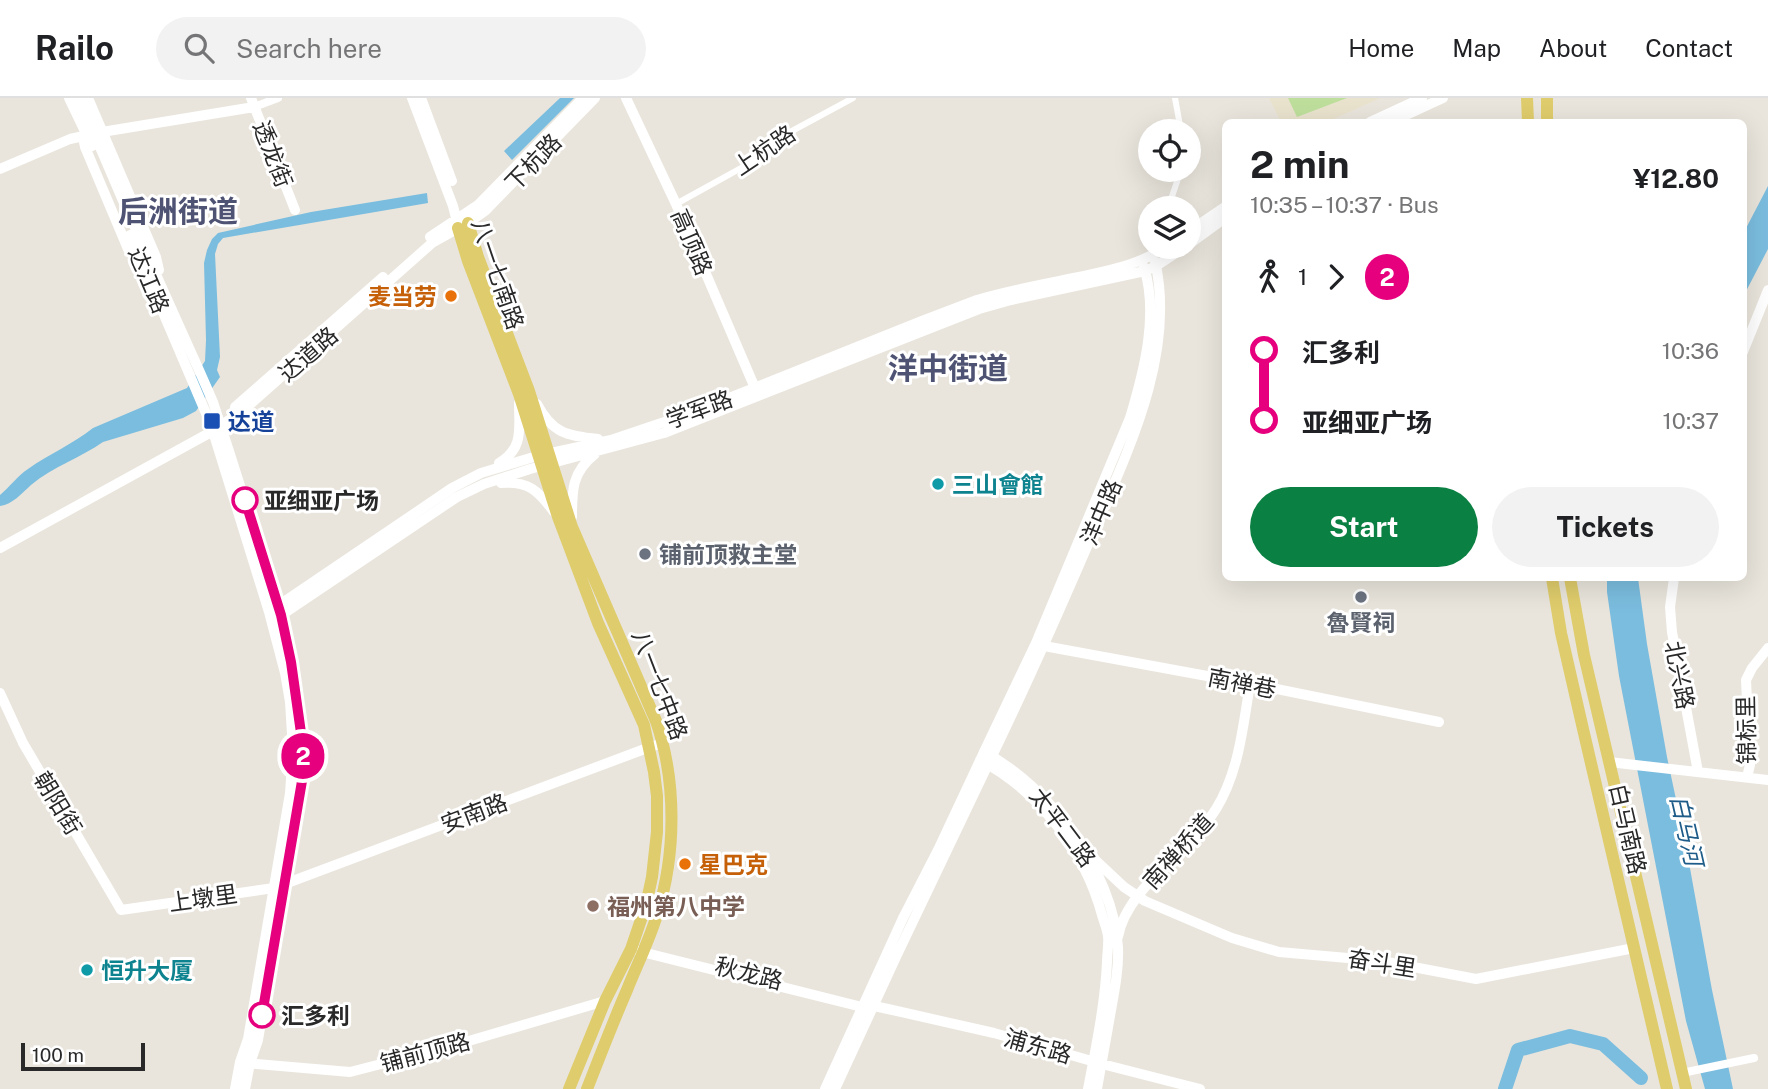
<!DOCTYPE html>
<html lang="en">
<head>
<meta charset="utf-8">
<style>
  body { margin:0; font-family:"Public Sans","Noto Sans SC",sans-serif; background:#f2f2f2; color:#202124; height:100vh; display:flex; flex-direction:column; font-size:26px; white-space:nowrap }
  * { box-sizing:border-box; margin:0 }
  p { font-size:23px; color:#757577 }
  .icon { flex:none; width:38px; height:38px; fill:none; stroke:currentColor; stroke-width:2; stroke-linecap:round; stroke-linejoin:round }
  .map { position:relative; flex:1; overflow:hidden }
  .side { position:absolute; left:1222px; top:21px; width:525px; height:462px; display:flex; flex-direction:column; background:#fff; border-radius:10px; box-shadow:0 7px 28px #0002 }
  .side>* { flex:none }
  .badge { padding:0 14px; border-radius:23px; font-size:24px; line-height:46px }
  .controls { position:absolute; left:1138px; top:21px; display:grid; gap:14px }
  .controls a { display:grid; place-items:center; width:63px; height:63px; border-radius:50%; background:#fff; box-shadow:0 7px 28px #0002; font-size:35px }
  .scale { position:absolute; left:21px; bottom:18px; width:124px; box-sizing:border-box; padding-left:7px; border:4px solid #292929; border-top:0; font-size:19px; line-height:24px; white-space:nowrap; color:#292929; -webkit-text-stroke:5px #fff; paint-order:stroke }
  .map>.badge { position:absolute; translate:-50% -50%; box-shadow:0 0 0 4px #fff }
  .legs { display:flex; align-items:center; gap:10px; height:77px; padding:0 28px; font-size:23px }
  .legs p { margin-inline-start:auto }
  .head { display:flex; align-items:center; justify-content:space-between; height:119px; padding:0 28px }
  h1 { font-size:38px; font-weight:700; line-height:52px }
  .button { display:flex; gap:14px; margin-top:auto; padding:14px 28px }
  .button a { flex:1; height:80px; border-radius:42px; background:#0b8043; color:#fff; font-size:28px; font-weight:700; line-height:80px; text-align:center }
  .button a+a { background:#f2f2f2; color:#202124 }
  ul { padding:0 28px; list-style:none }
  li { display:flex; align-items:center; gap:24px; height:70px; font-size:26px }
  li i { display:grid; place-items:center; width:10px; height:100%; margin:0 9px; background:currentColor }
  li i::after { content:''; width:18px; height:18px; margin:-9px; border:5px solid; border-radius:50%; background:#fff }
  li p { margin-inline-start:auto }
  li:first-child i { background:linear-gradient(#0000 50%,currentColor 0) }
  li:last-child i { background:linear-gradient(currentColor 50%,#0000 0) }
  header { display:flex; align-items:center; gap:42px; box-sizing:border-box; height:98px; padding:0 35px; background:#fff; border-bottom:2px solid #e0e0e0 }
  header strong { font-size:33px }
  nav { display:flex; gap:38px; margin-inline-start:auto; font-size:24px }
  .search { width:490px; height:63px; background:#f2f2f2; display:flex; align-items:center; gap:18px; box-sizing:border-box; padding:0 24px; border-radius:38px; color:#757577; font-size:26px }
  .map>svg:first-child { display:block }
  .education { fill:#e9e2cd }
  .pitch { fill:#bedf9c }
  .water { fill:#7bbddf }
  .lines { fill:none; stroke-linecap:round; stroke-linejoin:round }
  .river { stroke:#7bbddf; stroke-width:14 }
  .pedestrian { stroke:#fff; stroke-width:6 }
  .minor { stroke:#fff; stroke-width:8 }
  .tertiary { stroke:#fff; stroke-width:10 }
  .secondary { stroke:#fff; stroke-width:10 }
  .primary { stroke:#dfcc6c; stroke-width:12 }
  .line-1-casing { stroke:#fff; stroke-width:16 }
  .line-1 { stroke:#e6007e; stroke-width:10 }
  .food-dot { fill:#e8710a; stroke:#fff; stroke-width:2.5 }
  .transit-dot { fill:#1a4fb4; stroke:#fff; stroke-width:2.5 }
  .culture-dot { fill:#0f9aa8; stroke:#fff; stroke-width:2.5 }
  .stop-1-dot { fill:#fff; stroke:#e6007e; stroke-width:3.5 }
  .worship-dot { fill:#6b7280; stroke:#fff; stroke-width:2.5 }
  .education-dot { fill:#8d6e63; stroke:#fff; stroke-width:2.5 }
  .labels { text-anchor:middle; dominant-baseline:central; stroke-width:6; stroke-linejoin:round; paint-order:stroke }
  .street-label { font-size:23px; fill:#292929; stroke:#fff }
  .food-label { font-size:23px; font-weight:bold; fill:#c56008; stroke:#fff; text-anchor:end }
  .transit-label { font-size:23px; font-weight:bold; fill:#164399; stroke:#fff; text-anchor:start }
  .culture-label { font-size:23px; font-weight:bold; fill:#0d838f; stroke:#fff; text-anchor:start }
  .stop-label { font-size:23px; font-weight:bold; fill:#292929; stroke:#fff; text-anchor:start }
  .worship-label { font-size:23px; font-weight:bold; fill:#5b616d; stroke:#fff; text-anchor:start }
  .education-label { font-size:23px; font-weight:bold; fill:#785e54; stroke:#fff; text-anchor:start }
  .water-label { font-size:24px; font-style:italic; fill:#1d5b88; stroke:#fff }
  .district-label { font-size:30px; font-weight:bold; fill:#4f5373; stroke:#fff }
</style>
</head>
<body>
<header>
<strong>Railo</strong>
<div class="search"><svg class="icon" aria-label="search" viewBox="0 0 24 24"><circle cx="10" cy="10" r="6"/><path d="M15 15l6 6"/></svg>Search here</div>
<nav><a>Home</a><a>Map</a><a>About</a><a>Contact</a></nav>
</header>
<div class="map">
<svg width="1768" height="991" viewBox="0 0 1768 991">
  <rect width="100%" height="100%" fill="#e9e5dc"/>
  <path class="education" d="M1269,0H1380L1327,24H1281Z"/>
  <path class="pitch" d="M1288,0H1347L1297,19Z"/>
  <path class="water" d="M560,0H574L512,62L504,53Z
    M1768,88V151L1743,199V136Z
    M427,95L428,105L223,140L218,146L215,156L220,259L217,272L220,279L196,313L183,320L103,344C80,360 54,368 31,387C21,396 13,406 0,408V397C10,389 17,378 28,371C49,356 73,346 93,330L187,290L205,263L206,242L204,165L207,152L212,141L218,135L311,114Z
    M1607,480H1638L1647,546L1667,659L1686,748L1712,892L1733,991H1705L1686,923L1619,578L1607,494Z"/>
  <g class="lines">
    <path class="river" d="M1505,991L1518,952L1570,938L1603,946L1641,980"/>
    <path class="pedestrian" d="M1175,0L1181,33
      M676,106L770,54L766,47L853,0
      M1168,110L1181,72"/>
    <path class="minor" d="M254,9L278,0
      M1682,975L1754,960"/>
    <path class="tertiary" d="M251,0L295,112
      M626,0L676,106L755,290
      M0,71L70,41L102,34L254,9
      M1743,254L1768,192
      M1674,480L1670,509L1672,534L1698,674
      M1044,548L1267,589L1439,624
      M0,595L23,645L121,812L274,790L650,649L663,645
      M980,662C1039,693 1085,754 1102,817C1104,824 1107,831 1108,838C1109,846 1107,856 1107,864C1105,907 1096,949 1088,991
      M1609,664L1768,682
      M1747,679L1750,667L1746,582L1752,570L1768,550
      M1093,760L1124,789L1145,803L1232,840L1279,854L1382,863L1476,881L1634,850
      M1118,839C1126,791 1190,752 1216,711C1239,674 1243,628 1250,586
      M638,853L862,909L874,908L888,911L994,935L1102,966L1200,991
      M245,965L350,974L455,947L605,903
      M825,991L903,820L938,752L984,654C1050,689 1113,773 1118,849C1119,872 1114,895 1110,918C1106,942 1101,967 1097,991
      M835,991L896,859L990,662"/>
    <path class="secondary" d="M69,0L92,48
      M79,0L127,112L199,272L213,304L229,353L281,517L291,564L302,642V683L258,942L250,965L245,991
      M88,0L156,159L159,172
      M412,0L453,108L458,128
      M421,0L452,83
      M1370,24L1422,0
      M1391,24L1443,0
      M83,39L85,49L128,151
      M1188,134L1225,109
      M130,137L211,327L269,514L285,575L290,604L293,652L290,695L248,941L240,964L235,991
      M430,139L478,107L583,0
      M1188,147L1225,120
      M537,306C552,335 567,338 598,341
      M235,309L383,179
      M499,365C524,350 519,331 519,305
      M501,385C528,383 538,392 554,414
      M572,419C572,392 572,374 595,356
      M0,450L213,333L246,310L432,145L468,125L485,113L595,0
      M272,512L452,390L481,375L537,358L611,342L694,314L922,223L977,202C1010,192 1045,186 1079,179C1110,172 1139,167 1166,149
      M277,520L457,399L484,386L530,371L664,335L979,211L1011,202L1145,173L1156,168L1185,149
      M984,654L1036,545L1130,320C1144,273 1159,217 1144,169
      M992,658C1026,588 1058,516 1089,444C1125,359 1177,258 1155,163"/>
    <path class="primary" d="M1527,0L1528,24
      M1547,0V24
      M468,125L478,159L529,293L572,429L656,623C677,684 676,756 657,817C649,843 637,867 627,892C613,924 600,958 587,991
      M458,130L468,163L519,296L558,419L598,525L644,627L654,674L657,698V734L652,779L646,807L631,851L605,903L569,991
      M1552,480L1561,535L1583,631L1667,991
      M1570,480L1584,557L1686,991"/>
  </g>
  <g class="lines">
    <defs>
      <path id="line-1" d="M245,402L281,517L291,564L302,642V683L262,917"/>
    </defs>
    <use href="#line-1" class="line-1-casing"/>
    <use href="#line-1" class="line-1"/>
  </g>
  <g class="food-dot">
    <circle cx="451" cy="198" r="7"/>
    <circle cx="685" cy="766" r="7"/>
  </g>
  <rect class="transit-dot" x="203" y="314" width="18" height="18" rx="3.5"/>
  <g class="culture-dot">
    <circle cx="938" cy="386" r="7"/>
    <circle cx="87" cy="872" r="7"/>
  </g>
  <g class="stop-1-dot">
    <circle cx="245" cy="402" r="12"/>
    <circle cx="262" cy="917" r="12"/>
  </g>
  <g class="worship-dot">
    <circle cx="645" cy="456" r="7"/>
    <circle cx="1361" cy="499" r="7"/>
  </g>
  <circle class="education-dot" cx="593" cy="808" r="7"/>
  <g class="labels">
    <g class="street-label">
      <text transform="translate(764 52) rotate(-34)">上杭路</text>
      <text transform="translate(273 56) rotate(69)">透龙街</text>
      <text transform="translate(533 64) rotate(-46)">下杭路</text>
      <text transform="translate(692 144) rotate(67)">高顶路</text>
      <text transform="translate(498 176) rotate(71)">八一七南路</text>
      <text transform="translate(149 182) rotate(67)">达江路</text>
      <text transform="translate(308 256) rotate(-41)">达道路</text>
      <text transform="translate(699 311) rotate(-20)">学军路</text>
      <text transform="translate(1101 414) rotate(-67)">洋中路</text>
      <text transform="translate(1680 577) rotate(79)">北兴路</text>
      <text transform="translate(1242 585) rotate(11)">南禅巷</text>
      <text transform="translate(660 587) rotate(69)">八一七中路</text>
      <text transform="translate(1746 632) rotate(-91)">锦标里</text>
      <text transform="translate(58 705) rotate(59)">朝阳街</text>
      <text transform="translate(474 715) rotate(-21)">安南路</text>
      <text transform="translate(1063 729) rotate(53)">太平二路</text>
      <text transform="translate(1628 731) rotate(77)">白马南路</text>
      <text transform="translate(1178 753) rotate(-48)">南禅桥道</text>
      <text transform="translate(203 800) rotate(-8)">上墩里</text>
      <text transform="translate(1382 865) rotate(9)">奋斗里</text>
      <text transform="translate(749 875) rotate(14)">秋龙路</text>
      <text transform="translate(1038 948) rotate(16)">浦东路</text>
      <text transform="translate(425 954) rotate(-15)">铺前顶路</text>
    </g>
    <g class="food-label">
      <text x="437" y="198">麦当劳</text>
      <text x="699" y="766" text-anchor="start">星巴克</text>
    </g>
    <g class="transit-label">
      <text x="228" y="323">达道</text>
    </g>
    <g class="culture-label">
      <text x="952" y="386">三山會館</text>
      <text x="101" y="872">恒升大厦</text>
    </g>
    <g class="stop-label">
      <text x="264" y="402">亚细亚广场</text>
      <text x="281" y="917">汇多利</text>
    </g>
    <g class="worship-label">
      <text x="659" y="456">铺前顶救主堂</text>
      <text x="1361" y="524" text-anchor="middle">魯賢祠</text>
    </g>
    <g class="education-label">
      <text x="607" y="808">福州第八中学</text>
    </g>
    <g class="water-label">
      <text transform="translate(1687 732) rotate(77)">白马河</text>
    </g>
    <g class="district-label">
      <text x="178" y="113">后洲街道</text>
      <text x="948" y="270">洋中街道</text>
    </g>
  </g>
</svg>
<div class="controls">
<a><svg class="icon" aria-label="locate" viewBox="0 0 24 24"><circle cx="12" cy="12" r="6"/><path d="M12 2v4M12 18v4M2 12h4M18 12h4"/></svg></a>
<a><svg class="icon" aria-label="layers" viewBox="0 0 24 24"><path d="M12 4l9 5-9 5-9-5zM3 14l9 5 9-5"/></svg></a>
</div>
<div class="scale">100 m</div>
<b class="badge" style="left:303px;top:658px;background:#e6007e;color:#fff">2</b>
<section class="side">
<div class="head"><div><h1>2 min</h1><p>10:35 – 10:37 · Bus</p></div><b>¥12.80</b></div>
<div class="legs"><svg class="icon" aria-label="walk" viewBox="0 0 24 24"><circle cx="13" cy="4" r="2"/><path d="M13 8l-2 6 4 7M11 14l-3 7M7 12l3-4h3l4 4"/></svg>1<svg class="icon" aria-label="forward" viewBox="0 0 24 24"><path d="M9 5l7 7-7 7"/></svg><b class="badge" style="background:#e6007e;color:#fff">2</b></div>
<ul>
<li><i style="color:#e6007e"></i><b>汇多利</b><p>10:36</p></li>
<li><i style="color:#e6007e"></i><b>亚细亚广场</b><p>10:37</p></li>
</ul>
<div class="button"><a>Start</a><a>Tickets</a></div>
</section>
</div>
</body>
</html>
